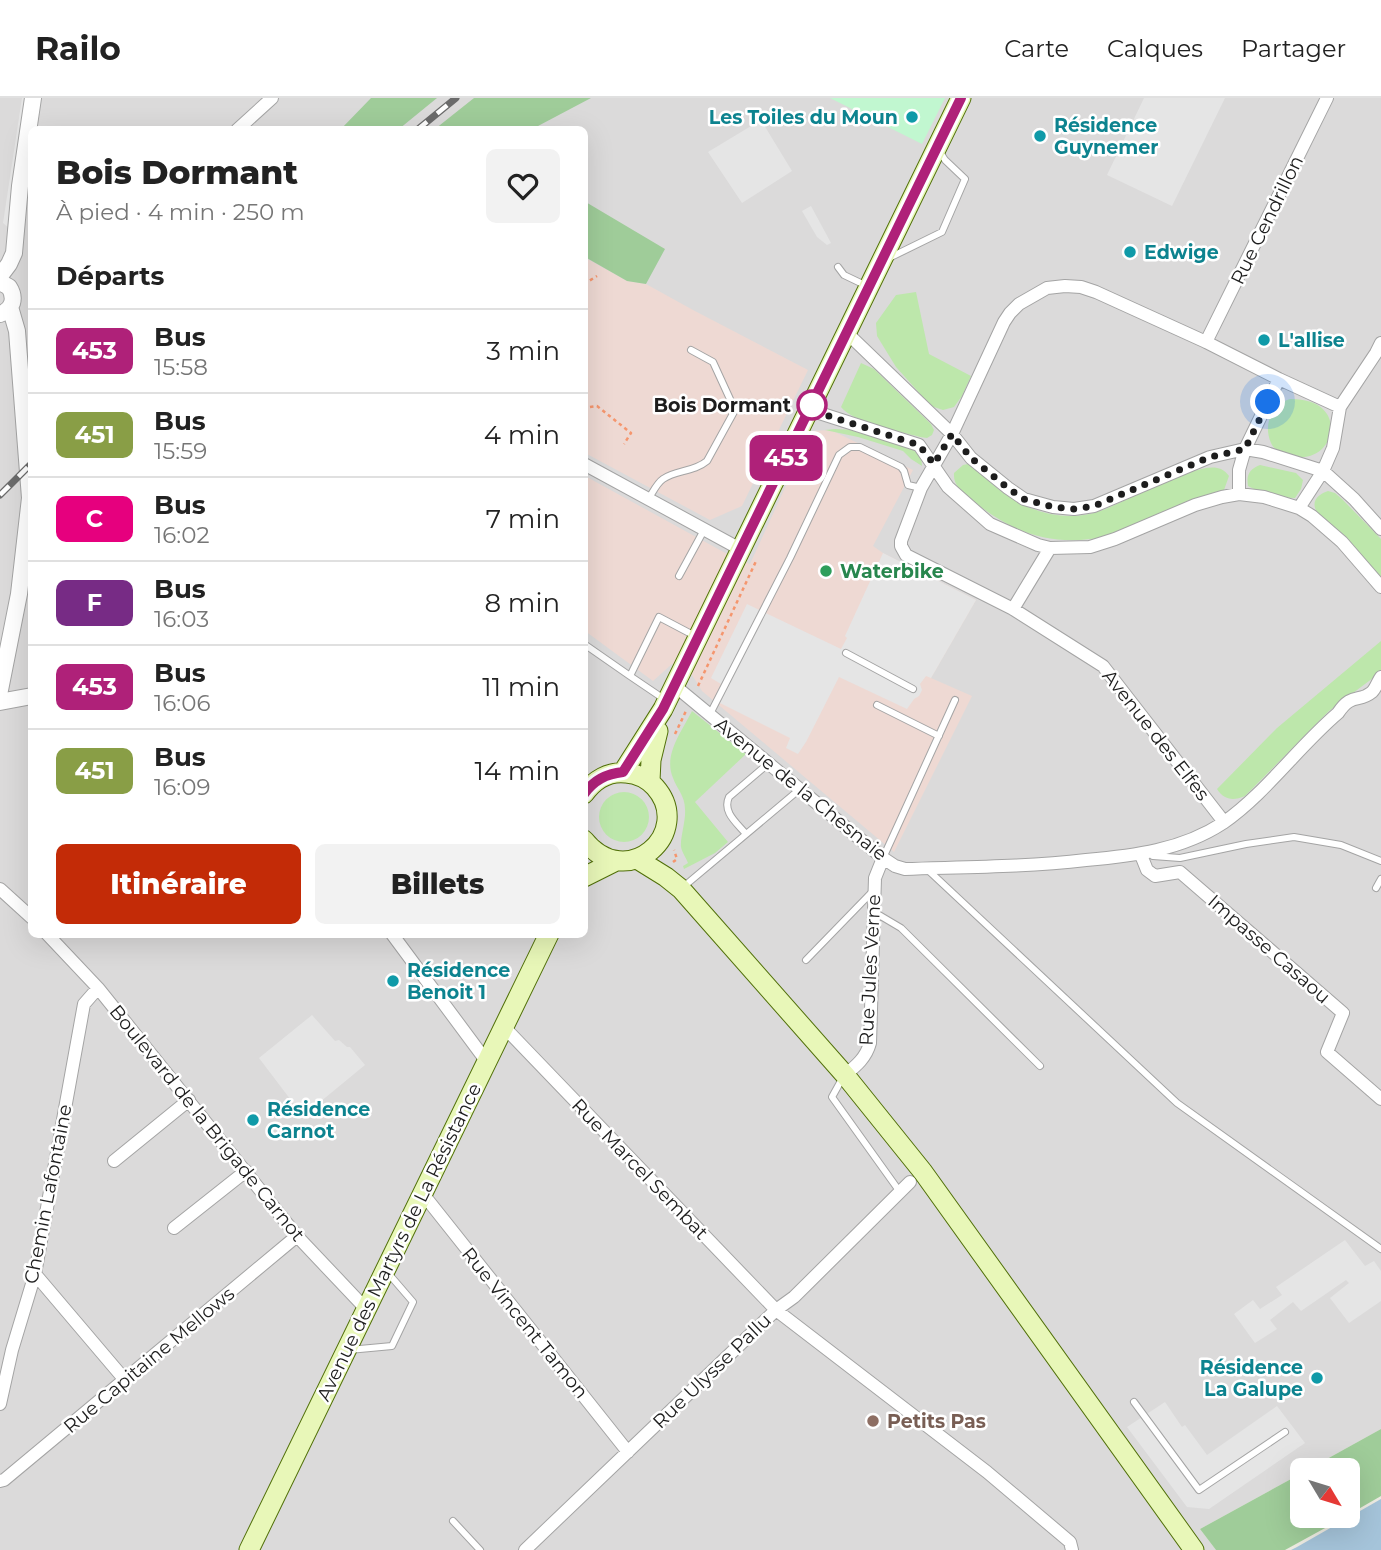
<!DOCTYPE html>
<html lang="fr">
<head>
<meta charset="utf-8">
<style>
  body { margin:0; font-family:Montserrat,sans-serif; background:#f2f2f2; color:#222; height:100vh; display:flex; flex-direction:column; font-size:26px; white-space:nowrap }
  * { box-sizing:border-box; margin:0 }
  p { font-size:23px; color:#767676 }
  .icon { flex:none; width:38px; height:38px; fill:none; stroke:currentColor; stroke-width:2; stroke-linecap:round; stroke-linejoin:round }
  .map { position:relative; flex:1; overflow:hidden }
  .drawer { position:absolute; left:28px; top:28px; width:560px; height:812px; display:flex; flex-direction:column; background:#fff; border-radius:10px; box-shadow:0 7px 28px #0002 }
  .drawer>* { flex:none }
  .badge { padding:0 14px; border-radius:10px; font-size:24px; line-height:46px }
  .needle { width:46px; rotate:128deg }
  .controls { position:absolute; left:1290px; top:1360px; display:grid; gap:14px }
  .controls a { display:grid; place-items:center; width:70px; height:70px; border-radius:10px; background:#fff; box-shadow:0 7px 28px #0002; font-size:35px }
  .you { position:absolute; width:35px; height:35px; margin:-18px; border:5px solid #fff; border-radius:50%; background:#1a73e8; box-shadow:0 0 0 10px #1a73e833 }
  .map>.badge { position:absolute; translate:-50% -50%; box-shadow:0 0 0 4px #fff }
  h2 { padding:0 28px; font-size:26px; line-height:63px }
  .round { display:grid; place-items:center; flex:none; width:74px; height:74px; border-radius:10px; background:#f2f2f2 }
  .summary { display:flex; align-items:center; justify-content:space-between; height:119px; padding:0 28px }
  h1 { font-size:33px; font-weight:800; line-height:52px }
  .cta { display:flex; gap:14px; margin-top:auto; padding:14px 28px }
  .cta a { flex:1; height:80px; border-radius:10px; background:#c32b07; color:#fff; font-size:28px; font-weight:800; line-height:80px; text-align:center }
  .cta a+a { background:#f2f2f2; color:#222 }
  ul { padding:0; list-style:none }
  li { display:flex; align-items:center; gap:21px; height:84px; padding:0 28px; border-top:2px solid #e0e0e0 }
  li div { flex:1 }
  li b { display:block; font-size:26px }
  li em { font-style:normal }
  li .badge { min-width:77px; font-weight:700; text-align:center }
  header { display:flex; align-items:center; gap:42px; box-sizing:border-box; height:98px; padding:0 35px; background:#fff; border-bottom:2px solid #e0e0e0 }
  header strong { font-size:33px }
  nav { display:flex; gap:38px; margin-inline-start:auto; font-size:24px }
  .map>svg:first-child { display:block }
  .residential { fill:#dbdada; fill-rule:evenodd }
  .commercial { fill:#eed9d3 }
  .grass { fill:#bde7ab }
  .forest { fill:#9fcc99 }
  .park { fill:#c1f7d0 }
  .parking { fill:#e5e5e5 }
  .water { fill:#a5c4da }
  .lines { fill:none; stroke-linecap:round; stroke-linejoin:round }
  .service-casing { stroke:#a4a4a4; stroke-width:8 }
  .minor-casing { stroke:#a4a4a4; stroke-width:14 }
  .tertiary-casing { stroke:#a4a4a4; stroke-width:18 }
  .secondary-casing { stroke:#517009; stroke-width:21 }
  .path { stroke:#f5966e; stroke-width:2.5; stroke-dasharray:3.5 3.5; stroke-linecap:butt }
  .service { stroke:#fff; stroke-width:6 }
  .minor { stroke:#fff; stroke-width:12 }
  .tertiary { stroke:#fff; stroke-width:16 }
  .secondary { stroke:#e8f7b8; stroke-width:19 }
  .rail-casing { stroke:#6b6b6b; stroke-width:7 }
  .rail { stroke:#fff; stroke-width:4.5; stroke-dasharray:13; stroke-linecap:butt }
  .line-casing { stroke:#fff; stroke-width:16 }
  .line { stroke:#af2179; stroke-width:10 }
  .walk { stroke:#1d1d1d; stroke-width:7; stroke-dasharray:0 12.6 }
  .culture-dot { fill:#0f9aa8; stroke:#fff; stroke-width:2.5 }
  .stop-dot { fill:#fff; stroke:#af2179; stroke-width:3.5 }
  .leisure-dot { fill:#2e9e5b; stroke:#fff; stroke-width:2.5 }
  .education-dot { fill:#8d6e63; stroke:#fff; stroke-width:2.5 }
  .labels { text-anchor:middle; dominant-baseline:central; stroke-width:5; stroke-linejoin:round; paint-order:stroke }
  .culture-label { font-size:19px; font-weight:bold; fill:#0d838f; stroke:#fff; text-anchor:start }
  .street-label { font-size:19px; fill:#1d1d1d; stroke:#fff }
  .stop-label { font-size:19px; font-weight:bold; fill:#1d1d1d; stroke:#fff; text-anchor:end }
  .leisure-label { font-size:19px; font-weight:bold; fill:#27864d; stroke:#fff; text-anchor:start }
  .education-label { font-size:19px; font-weight:bold; fill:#785e54; stroke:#fff; text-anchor:start }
</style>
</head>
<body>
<header>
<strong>Railo</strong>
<nav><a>Carte</a><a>Calques</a><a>Partager</a></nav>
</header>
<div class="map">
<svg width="1381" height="1452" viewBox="0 0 1381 1452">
  <rect width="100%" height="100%" fill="#eeece3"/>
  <path class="residential" d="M0,0H1381V1331L1307,1372H1302V1375L1200,1431L1216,1452H0ZM32,32H584V836H32Z"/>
  <path class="commercial" d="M584,159L627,183L646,186L693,212L808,272L742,408L710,422L585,355Z
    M831,332L913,372L873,448L883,455L976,502L931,580L972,598L894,754L702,593L692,577L672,566L653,583L585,533V378L729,457L750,466L811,333Z"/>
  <path class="grass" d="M916,194L929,256L971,278L962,298L954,309L943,312L931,308L896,269L877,238L876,225L896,197Z
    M861,265L874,271L931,326L934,332L932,337L927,340L920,339C899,333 854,325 841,309Z
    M1290,301C1354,300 1335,372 1289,357C1281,355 1274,352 1271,345C1263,327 1271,307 1290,301Z
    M835,331L855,332L910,350L921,357L922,368L911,361L903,353L858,339L825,332Z
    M968,366C979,372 987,382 997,390C1024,412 1062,425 1097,414C1124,406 1193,365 1217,370C1223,371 1226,374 1229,378L1224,392L1218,395L1104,439C1052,449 1011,435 971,401C962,393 953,388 954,375L963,367Z
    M1260,367L1296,375L1303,382L1301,391L1295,400C1279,400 1261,395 1248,388C1246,376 1250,371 1260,367Z
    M1328,393L1335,395L1342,401L1381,441V479C1368,465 1356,450 1343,436C1335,429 1322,423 1317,414C1310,403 1319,396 1328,393Z
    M1381,543V574L1329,613L1245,698C1233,703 1224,702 1217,691L1277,630Z
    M692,613L746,656L695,704L728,744L715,755L684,771L683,768L688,765C686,760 682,754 681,749C680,740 686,723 685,711C685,698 677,691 673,680C663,657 682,633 692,613Z
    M599 719a25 25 0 1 1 50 0a25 25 0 1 1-50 0Z"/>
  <path class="forest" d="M371,0H437L399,31H341Z
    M474,0H591L538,28V31H435Z
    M584,103L665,151L646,186L627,183L585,159Z
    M1381,1331V1398L1348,1417V1372H1307Z
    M1302,1375V1418H1347L1285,1452H1216L1200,1431Z"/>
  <path class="park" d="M830,0H945L922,46Z"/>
  <path class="parking" d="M22,0H28L9,130L3,125Z
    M1144,0H1225L1172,108L1107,77Z
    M761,22L792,73L742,105L708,54Z
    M811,108L831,145L827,147L817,139L802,113Z
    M883,455L976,502L931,580L926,578L920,586L922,592L919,598L914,601L907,611L839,579L806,644L798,656L786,650L790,640L714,602L721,586L711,580L747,506L841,551L847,540L845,538Z
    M312,917L335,943L339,942L347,949H350L365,967L303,1018L259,960Z
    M1345,1142L1365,1168L1374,1163L1381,1173V1203L1349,1225L1330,1200L1349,1185L1346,1182L1301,1213L1293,1204L1270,1222L1277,1231L1255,1245L1234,1216L1253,1202L1260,1211L1282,1197L1276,1189Z
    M1165,1304L1182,1329L1185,1327L1207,1357L1277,1308L1305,1345L1209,1411L1187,1409L1127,1329Z"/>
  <path class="water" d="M1381,1401V1452H1291L1297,1449Z"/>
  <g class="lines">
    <defs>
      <path id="service" d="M889,160L942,134L965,81L945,62L940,54
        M838,169L844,177L867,188
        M649,400C653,394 657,385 663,381C676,372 694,374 707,363L735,312L713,264L691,252
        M679,478L704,432
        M584,546L630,578
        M846,555L913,591
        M664,601L630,578L659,519L697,539
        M877,607L939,638
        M710,616L790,460L839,357L850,349H860L901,369L904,373L908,387L921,390
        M746,736C737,725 722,714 729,699L769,665
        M1153,758L1180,760L1246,746L1294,739L1341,747L1381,763
        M883,760L955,602
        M928,772L1177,1005L1381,1151
        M682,790L800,691
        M1376,790L1381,781
        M874,814L901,830L1040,968
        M806,862L873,793
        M842,981L832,999L900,1094
        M349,1252L392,1248L413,1204L388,1175
        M1134,1304L1199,1392L1285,1334
        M453,1423L480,1452"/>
      <path id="minor" d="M237,32L272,0
        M847,235L952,336L971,360L1008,390L1024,401L1053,409L1074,411L1094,408L1210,359L1245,351L1263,354L1323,373L1354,401L1381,431
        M1206,244L1327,0
        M810,312L919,347L948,389L990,426L1038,447L1050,450L1090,449L1115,441L1195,407L1222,399L1239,396L1264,399L1299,410L1312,418L1342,444L1381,489
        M584,366L742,452
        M1239,396V372L1245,351L1279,281
        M1299,410L1323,373L1333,350L1340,309L1376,255L1381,245
        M1013,511L1050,450
        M675,588L883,760L895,768L905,771C966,769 1026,769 1086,762C1133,758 1182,752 1223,725C1266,695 1298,649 1338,615C1352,594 1359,605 1372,594C1376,590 1378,583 1381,579
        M1224,724L1103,568L1013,511L906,457L901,448V443L921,390L952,336L1004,224L1010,215L1019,206L1047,190L1065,188L1081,189L1096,194L1206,244L1279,281L1340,309
        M1141,757L1147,772L1155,778L1180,774L1343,915L1327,954L1381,1001
        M0,791L32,820
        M47,836L98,890L297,1138L367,1212
        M392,836L487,964
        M504,929L776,1212L987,1374L1070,1444L1072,1452
        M845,977C856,968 866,960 870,945L875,780L883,760
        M114,1063L189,1002
        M423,1096L628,1354
        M174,1130L246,1073
        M35,1176L125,1282
        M0,1306L12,1252L35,1176L84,906L98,890
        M0,1383L4,1382L297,1138
        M525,1452L776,1212L794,1199L910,1084"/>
      <path id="tertiary" d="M0,178L9,166L14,155L20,88L33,0
        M0,184L9,189C16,200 13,212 0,216
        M0,592L19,496L30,400L17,233L10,209
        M0,604L32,598"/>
      <path id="secondary" d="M623,674L663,611L961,0
        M650,683L651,662L658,633
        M584,696C594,682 609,673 626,675C638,676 647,680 655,689C695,734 627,796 584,742
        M637,761L666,779L681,791L845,977L923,1074L1194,1452
        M584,779L616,763
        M249,1452L549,836"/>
    </defs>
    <use href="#service" class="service-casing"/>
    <use href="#minor" class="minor-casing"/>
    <use href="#tertiary" class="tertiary-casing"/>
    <use href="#secondary" class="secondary-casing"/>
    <path class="path" d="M584,186L597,178
      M590,309L597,308L631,335L624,346
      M698,588L757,461
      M675,636L686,613
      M673,764L677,761L674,752"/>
    <use href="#service" class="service"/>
    <use href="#minor" class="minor"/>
    <use href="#tertiary" class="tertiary"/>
    <use href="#secondary" class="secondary"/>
    <defs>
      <path id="rail" d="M417,32L456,0
        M0,397L32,365"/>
    </defs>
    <use href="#rail" class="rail-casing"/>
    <use href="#rail" class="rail"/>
  </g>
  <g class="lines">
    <defs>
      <path id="line" d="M584,696C594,682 606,676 623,674L663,611L961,0"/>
    </defs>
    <use href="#line" class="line-casing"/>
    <use href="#line" class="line"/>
    <path class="walk" d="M812,307L810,312L919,347L934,366L952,336L971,360L1008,390L1024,401L1053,409L1074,411L1094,408L1210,359L1245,351L1268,304"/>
  </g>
  <g class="culture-dot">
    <circle cx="912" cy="19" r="7"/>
    <circle cx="1040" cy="38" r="7"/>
    <circle cx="1130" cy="154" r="7"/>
    <circle cx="1264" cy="242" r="7"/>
    <circle cx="393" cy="883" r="7"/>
    <circle cx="253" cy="1022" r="7"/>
    <circle cx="1317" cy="1280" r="7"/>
  </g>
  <circle class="stop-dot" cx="812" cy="307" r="14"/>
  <circle class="leisure-dot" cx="826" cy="473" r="7"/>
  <circle class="education-dot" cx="873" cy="1323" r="7"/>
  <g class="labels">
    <g class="culture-label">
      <text x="898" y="19" text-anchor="end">Les Toiles du Moun</text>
      <text x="1054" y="27">Résidence<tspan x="1054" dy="22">Guynemer</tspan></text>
      <text x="1144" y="154">Edwige</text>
      <text x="1278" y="242">L'allise</text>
      <text x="407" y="872">Résidence<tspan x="407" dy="22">Benoit 1</tspan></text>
      <text x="267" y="1011">Résidence<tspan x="267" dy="22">Carnot</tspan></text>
      <text x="1303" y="1269" text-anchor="end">Résidence<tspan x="1303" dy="22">La Galupe</tspan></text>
    </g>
    <g class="street-label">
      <text transform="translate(1267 122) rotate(-64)">Rue Cendrillon</text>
      <text transform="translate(1156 637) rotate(52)">Avenue des Elfes</text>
      <text transform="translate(801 691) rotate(39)">Avenue de la Chesnaie</text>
      <text transform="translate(1269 851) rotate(41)">Impasse Casaou</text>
      <text transform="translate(870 872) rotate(-87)">Rue Jules Verne</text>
      <text transform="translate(207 1025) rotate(51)">Boulevard de la Brigade Carnot</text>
      <text transform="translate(640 1071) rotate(46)">Rue Marcel Sembat</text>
      <text transform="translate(48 1096) rotate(-79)">Chemin Lafontaine</text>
      <text transform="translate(399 1144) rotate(-64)">Avenue des Martyrs de La Résistance</text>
      <text transform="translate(525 1225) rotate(51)">Rue Vincent Tamon</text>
      <text transform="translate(149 1262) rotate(-40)">Rue Capitaine Mellows</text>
      <text transform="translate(712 1273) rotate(-44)">Rue Ulysse Pallu</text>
    </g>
    <g class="stop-label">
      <text x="791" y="307">Bois Dormant</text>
    </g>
    <g class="leisure-label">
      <text x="840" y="473">Waterbike</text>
    </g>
    <g class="education-label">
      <text x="887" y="1323">Petits Pas</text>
    </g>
  </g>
</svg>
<div class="controls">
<a><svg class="needle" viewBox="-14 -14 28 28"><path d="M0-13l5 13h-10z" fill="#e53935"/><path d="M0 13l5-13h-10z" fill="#767676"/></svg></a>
</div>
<div class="you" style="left:1268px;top:304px"></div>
<b class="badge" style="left:786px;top:360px;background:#af2179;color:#fff">453</b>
<section class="drawer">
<div class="summary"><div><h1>Bois Dormant</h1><p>À pied · 4 min · 250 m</p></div><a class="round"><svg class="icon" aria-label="heart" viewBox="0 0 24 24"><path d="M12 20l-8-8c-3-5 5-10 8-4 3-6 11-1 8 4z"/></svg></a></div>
<h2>Départs</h2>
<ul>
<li><span class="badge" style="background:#af2179;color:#fff">453</span><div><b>Bus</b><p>15:58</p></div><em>3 min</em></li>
<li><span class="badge" style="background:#899e46;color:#fff">451</span><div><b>Bus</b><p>15:59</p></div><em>4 min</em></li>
<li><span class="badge" style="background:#e6007e;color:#fff">C</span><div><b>Bus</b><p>16:02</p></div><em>7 min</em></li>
<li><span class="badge" style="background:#772b85;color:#fff">F</span><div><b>Bus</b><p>16:03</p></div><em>8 min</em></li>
<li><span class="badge" style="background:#af2179;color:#fff">453</span><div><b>Bus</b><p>16:06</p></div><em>11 min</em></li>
<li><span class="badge" style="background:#899e46;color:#fff">451</span><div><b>Bus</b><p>16:09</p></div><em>14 min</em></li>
</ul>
<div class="cta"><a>Itinéraire</a><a>Billets</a></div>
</section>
</div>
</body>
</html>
